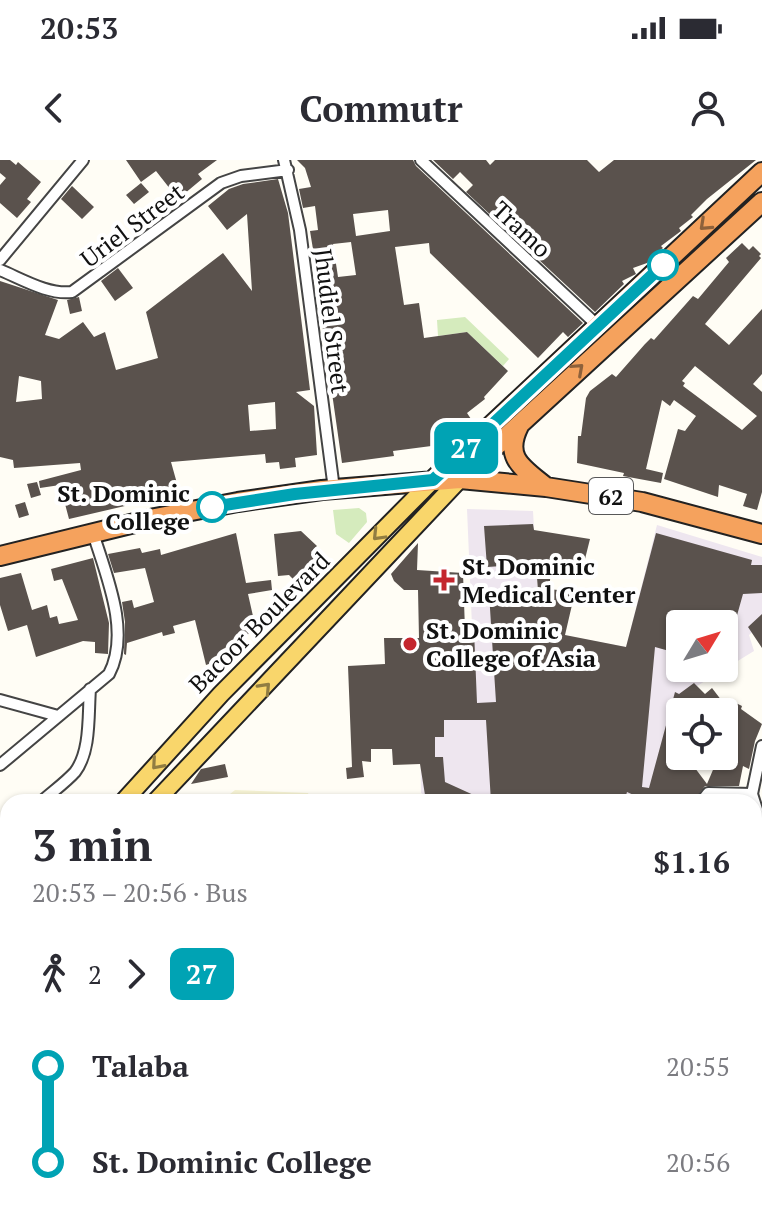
<!DOCTYPE html>
<html lang="en">
<head>
<meta charset="utf-8">
<style>
  body { margin:0; font-family:"PT Serif",serif; background:#f7f7f7; color:#2b2b33; height:100vh; display:flex; flex-direction:column; font-size:30px; white-space:nowrap }
  * { box-sizing:border-box; margin:0 }
  p { font-size:26px; color:#7c7c81 }
  .icon { flex:none; width:44px; height:44px; fill:none; stroke:currentColor; stroke-width:2; stroke-linecap:round; stroke-linejoin:round }
  .map { position:relative; flex:1; overflow:hidden }
  .details { position:absolute; left:0px; top:634px; width:762px; height:432px; display:flex; flex-direction:column; background:#fff; border-radius:24px 24px 0 0; box-shadow:0 2px 6px #0004 }
  .details>* { flex:none }
  .badge { padding:0 16px; border-radius:12px; font-size:28px; line-height:52px }
  .needle { width:52px; rotate:52deg }
  .buttons { position:absolute; left:666px; top:450px; display:grid; gap:16px }
  .buttons a { display:grid; place-items:center; width:72px; height:72px; border-radius:8px; background:#fff; box-shadow:0 2px 6px #0004; font-size:40px }
  .map>.badge { position:absolute; translate:-50% -50%; box-shadow:0 0 0 4px #fff }
  .legs { display:flex; align-items:center; gap:12px; height:88px; padding:0 32px; font-size:26px }
  .legs p { margin-inline-start:auto }
  .summary { display:flex; align-items:center; justify-content:space-between; height:136px; padding:0 32px }
  h1 { font-size:44px; font-weight:700; line-height:60px }
  ul { padding:0 32px; list-style:none }
  li { display:flex; align-items:center; gap:28px; height:96px; font-size:30px }
  li i { display:grid; place-items:center; width:12px; height:100%; margin:0 10px; background:currentColor }
  li i::after { content:''; width:20px; height:20px; margin:-10px; border:6px solid; border-radius:50%; background:#fff }
  li p { margin-inline-start:auto }
  li:first-child i { background:linear-gradient(#0000 50%,currentColor 0) }
  li:last-child i { background:linear-gradient(currentColor 50%,#0000 0) }
  .status { display:flex; justify-content:space-between; align-items:center; height:56px; padding:0 40px; background:#fff; direction:ltr }
  .status svg { height:22px; fill:currentColor }
  header { display:flex; justify-content:space-between; align-items:center; height:104px; padding:0 32px; background:#fff; font-size:36px; font-weight:700 }
  .map>svg:first-child { display:block }
  .industrial { fill:#eee6ef; fill-rule:evenodd }
  .farmland { fill:#f6f3d4 }
  .green { fill:#d5ebbd }
  .building { fill:#5a524d; fill-rule:evenodd }
  .lines { fill:none; stroke-linecap:round; stroke-linejoin:round }
  .street-casing { stroke:#444; stroke-width:14 }
  .primary-casing { stroke:#222; stroke-width:20 }
  .highway-casing { stroke:#222; stroke-width:22 }
  .street { stroke:#fff; stroke-width:10 }
  .primary { stroke:#f9d66b; stroke-width:16 }
  .highway { stroke:#f5a25d; stroke-width:18 }
  .oneway { stroke:#8e613b }
  .oneway2 { stroke:#917d42 }
  .line-1-casing { stroke:#fff; stroke-width:18 }
  .line-1 { stroke:#00a3b4; stroke-width:12 }
  .stop-1-dot { fill:#fff; stroke:#00a3b4; stroke-width:4 }
  .poi-dot { fill:#c4262e; stroke:#fff; stroke-width:3 }
  .labels { text-anchor:middle; dominant-baseline:central; stroke-width:8; stroke-linejoin:round; paint-order:stroke }
  .shield { fill:#fff; stroke:#585858; stroke-width:2 }
  .shield-label { font-size:22px; font-weight:bold; fill:#111 }
  .street-label { font-size:24px; fill:#111; stroke:#fff }
  .stop-label { font-size:24px; font-weight:bold; fill:#111; stroke:#fff; text-anchor:end }
  .poi-label { font-size:24px; font-weight:bold; fill:#111; stroke:#fff; text-anchor:start }
</style>
</head>
<body>
<div class="status"><b>20:53</b><svg viewBox="0 0 49 12"><path d="M0 12V9h3v3zM5 12V6h3v6zM10 12V3h3v9zM15 12V0h3v12zM26 1h20v11H26zM47 4h2v5h-2z"/></svg></div>
<header><svg class="icon" aria-label="back" viewBox="0 0 24 24"><path d="M15 5l-7 7 7 7"/></svg>Commutr<svg class="icon" aria-label="person" viewBox="0 0 24 24"><circle cx="12" cy="8" r="4"/><path d="M4 21q1-7 8-7t8 7"/></svg></header>
<div class="map">
<svg width="762" height="1066" viewBox="0 0 762 1066">
  <rect width="100%" height="100%" fill="#fffdf5"/>
  <path class="industrial" d="M467,349L533,351L540,471L626,487L657,365L762,397V463L749,475L754,491L697,526L680,552V583L670,617L658,628L636,642H434L421,633L420,560H476ZM680,464H724V508H680Z"/>
  <path class="farmland" d="M235,630L308,633L311,642H220Z
    M8,864V1011L0,1001V871Z
    M53,1058H548L542,1066H71Z"/>
  <path class="green" d="M465,157L509,199L503,206L467,172L438,176L437,160Z
    M359,348L366,353L367,362L349,383L336,374L333,350Z"/>
  <path class="building" d="M0,0H10L16,5L18,2L41,22L27,39L31,42L17,58L0,43V25L6,18L0,13Z
    M126,0H217L198,14L202,19L178,39L156,11L141,22Z
    M297,0H413L416,6L583,163L568,177L563,172L538,198L430,93L429,83L395,87L404,145L419,143L424,178L467,172L508,211L484,237L485,239L467,253L471,259L461,267L456,261L438,275L439,285L393,291L394,296L342,303L321,156H324L310,71L318,70L315,46L303,48L299,29L311,27L305,8ZM388,50L390,71L356,76L353,54ZM351,82L356,115L338,117L333,84Z
    M433,0H486L490,5L495,0H587L599,12L614,0H756L707,39L691,55L693,57L679,68L681,71L661,86L663,88L650,97L651,99L647,103L633,108L636,114L622,121L624,124L595,152L466,32L473,25L460,12L453,19Z
    M278,19L288,53L310,230L296,232L314,246L317,295L295,298L296,307L280,309L279,302L266,303L265,294L171,302L178,327L160,332L155,329L141,333L142,342L69,359L60,325L40,328L39,321L81,310L80,303L14,308L13,300L0,297V121L58,140L45,175L59,179L83,162L94,177L105,172L116,210L158,198L146,152L223,93L252,131L247,54L227,70L208,46L229,29L243,24ZM19,216L41,221L42,239L16,242ZM275,242L276,269L250,271L248,245Z
    M141,23L149,32L134,44L126,35Z
    M72,26L94,47L82,59L61,39Z
    M742,83L749,90L753,86L761,94L759,96L761,98L705,164L729,185L762,149V214L753,224L762,232V332L757,350L743,346L747,334L719,325L718,337L664,319L678,269L685,271L696,256L674,240L670,246L662,240L646,309L663,313L661,323L623,316L624,313L577,303L578,276H581L586,238L590,231L612,214L616,217L645,184L651,178L654,180L693,136L698,139L729,102L726,98ZM695,206L757,256L742,270L683,226L685,223L682,221Z
    M118,108L133,128L115,141L101,121Z
    M79,137L82,151L70,154L67,140Z
    M37,322L41,335L31,338L27,324Z
    M25,342L29,355L19,358L15,345Z
    M533,364L534,370L590,379L583,407L552,403L549,429L575,432L565,475L626,487L656,373L752,400L751,405H762V433L743,434L727,491L724,490V464H680V494L655,487L642,627L649,628L675,532L679,534L694,523L705,534L712,528L725,545L730,540L742,546L741,549L762,564L755,581L749,609L743,606L739,626H705L693,642H649L627,632L624,642H602L581,636L579,642H491L486,560H444V577H435V597H443L445,622L489,642H429L431,638L425,635L420,604L393,605L392,589H371V602L362,601L364,617L347,619L346,608L352,607L348,506L385,504L384,478H419L418,430H404L394,421L391,414L418,383L417,410L463,413L465,470H474L477,543L496,542L489,433L538,431L536,404L487,407L484,366ZM680,552H724V579L727,577L724,584V601L718,598L707,624L692,604L702,596H676L680,583Z
    M301,371L317,386L311,392L317,398L295,421L289,415L278,416L274,374Z
    M236,373L246,423L271,420L272,430L248,434L255,465L243,481L223,489L226,498L206,505L195,460L173,466L175,473L163,476L162,472L127,483L126,495L124,494L125,462L122,442L132,440L134,448L154,442L145,408L114,413L108,394L140,388L142,393L160,389L161,395Z
    M93,398L109,463L108,494L95,493V482L83,481L36,497L27,465L8,471L0,445V418L21,413L32,450L47,445L50,458L57,456L59,464L78,460L62,419L54,421L51,409Z
    M762,454V488L748,467Z
    M225,604L228,617L191,624L201,609Z"/>
  <g class="lines">
    <defs>
      <path id="street" d="M284,0L300,70L334,329
        M421,0L598,166
        M0,100L83,0
        M0,110C22,119 48,135 72,132L221,23L241,16L288,10
        M0,540L58,556
        M762,586L752,634L762,665
        M0,605L109,514C131,472 106,415 93,373
        M41,642C52,632 65,623 75,612C91,591 88,555 90,529
        M701,642L708,633L752,634
        M0,677L8,670
        M0,744L8,738
        M754,813L762,818
        M754,899L762,904
        M754,988L762,993
        M721,1058L734,1066
        M554,1066L560,1058
        M650,1066L656,1058"/>
      <path id="primary" d="M123,642L221,534L433,320
        M155,642L460,319
        M0,817L8,808
        M0,854L8,847"/>
      <path id="highway" d="M519,266C503,298 523,308 546,327
        M460,319L762,42
        M433,320L762,12
        M0,396L155,358L238,342L322,330L460,319L546,327L642,342L762,374"/>
    </defs>
    <use href="#street" class="street-casing"/>
    <use href="#primary" class="primary-casing"/>
    <use href="#highway" class="highway-casing"/>
    <use href="#street" class="street"/>
    <use href="#primary" class="primary"/>
    <use href="#highway" class="highway"/>
  </g>
  <defs><path id="oneway-chevron" d="M-2-3.5L2.5 0L-2 3.5" fill="none" stroke-width="1.6" stroke-linecap="round" stroke-linejoin="round" transform="scale(2)"/></defs>
  <g class="oneway">
    <use href="#oneway-chevron" transform="translate(705 65) rotate(137)"/>
    <use href="#oneway-chevron" transform="translate(578 209) rotate(-42)"/>
  </g>
  <g class="oneway2">
    <use href="#oneway-chevron" transform="translate(378 375) rotate(134)"/>
    <use href="#oneway-chevron" transform="translate(265 528) rotate(-47)"/>
    <use href="#oneway-chevron" transform="translate(157 604) rotate(131)"/>
  </g>
  <g class="lines">
    <defs>
      <path id="line-1" d="M212,347L295,334L433,320L663,105"/>
    </defs>
    <use href="#line-1" class="line-1-casing"/>
    <use href="#line-1" class="line-1"/>
  </g>
  <g class="stop-1-dot">
    <circle cx="663" cy="105" r="14"/>
    <circle cx="212" cy="347" r="14"/>
  </g>
  <g class="poi-dot">
    <path d="M440 408h8v8h8v8h-8v8h-8v-8h-8v-8h8z"/>
    <circle cx="410" cy="484" r="8"/>
  </g>
  <g class="labels">
    <rect class="shield" x="589" y="318" width="44" height="36" rx="6"/>
    <g class="shield-label">
      <text x="611" y="336">62</text>
    </g>
    <g class="street-label">
      <text transform="translate(132 65) rotate(-37)">Uriel Street</text>
      <text transform="translate(522 69) rotate(43)">Tramo</text>
      <text transform="translate(332 161) rotate(83)">Jhudiel Street</text>
      <text transform="translate(259 462) rotate(-45)">Bacoor Boulevard</text>
    </g>
    <g class="stop-label">
      <text x="190" y="333">St. Dominic<tspan x="190" dy="28">College</tspan></text>
    </g>
    <g class="poi-label">
      <text x="462" y="406">St. Dominic<tspan x="462" dy="28">Medical Center</tspan></text>
      <text x="426" y="470">St. Dominic<tspan x="426" dy="28">College of Asia</tspan></text>
    </g>
  </g>
</svg>
<div class="buttons">
<a><svg class="needle" viewBox="-14 -14 28 28"><path d="M0-13l5 13h-10z" fill="#e53935"/><path d="M0 13l5-13h-10z" fill="#7c7c81"/></svg></a>
<a><svg class="icon" aria-label="locate" viewBox="0 0 24 24"><circle cx="12" cy="12" r="6"/><path d="M12 2v4M12 18v4M2 12h4M18 12h4"/></svg></a>
</div>
<b class="badge" style="left:466px;top:288px;background:#00a3b4;color:#fff">27</b>
<section class="details">
<div class="summary"><div><h1>3 min</h1><p>20:53 – 20:56 · Bus</p></div><b>$1.16</b></div>
<div class="legs"><svg class="icon" aria-label="walk" viewBox="0 0 24 24"><circle cx="13" cy="4" r="2"/><path d="M13 8l-2 6 4 7M11 14l-3 7M7 12l3-4h3l4 4"/></svg>2<svg class="icon" aria-label="forward" viewBox="0 0 24 24"><path d="M9 5l7 7-7 7"/></svg><b class="badge" style="background:#00a3b4;color:#fff">27</b></div>
<ul>
<li><i style="color:#00a3b4"></i><b>Talaba</b><p>20:55</p></li>
<li><i style="color:#00a3b4"></i><b>St. Dominic College</b><p>20:56</p></li>
</ul>
</section>
</div>
</body>
</html>
